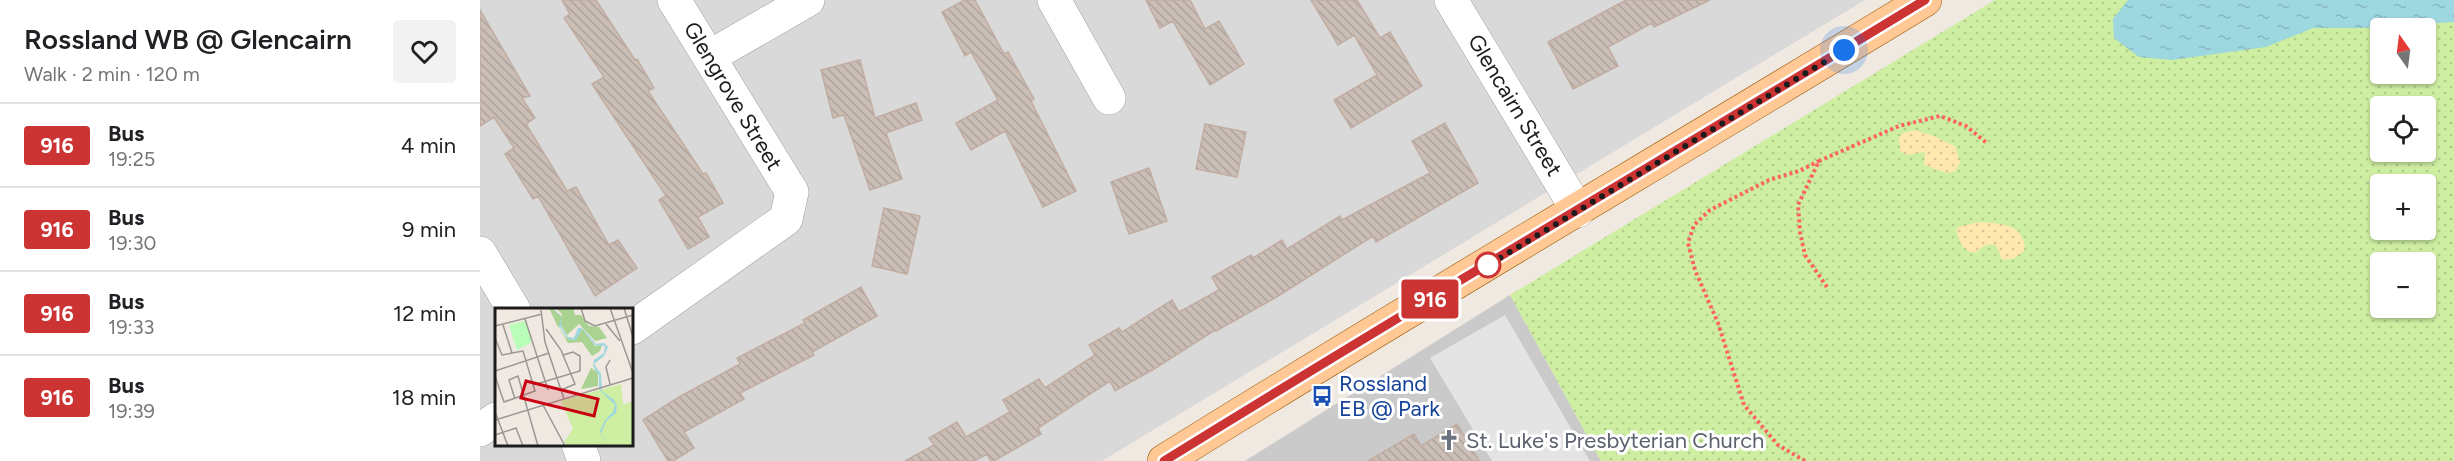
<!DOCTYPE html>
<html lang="en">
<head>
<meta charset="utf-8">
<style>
  body { margin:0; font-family:Figtree,sans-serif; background:#f2f2f2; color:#202124; height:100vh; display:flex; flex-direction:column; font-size:22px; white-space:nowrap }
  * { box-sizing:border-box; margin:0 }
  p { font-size:20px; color:#757577 }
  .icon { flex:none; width:33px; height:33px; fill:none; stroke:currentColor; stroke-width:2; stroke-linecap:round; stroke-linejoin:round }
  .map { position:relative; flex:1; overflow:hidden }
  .side { display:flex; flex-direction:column; background:#fff; width:480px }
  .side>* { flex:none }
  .badge { padding:0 12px; border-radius:4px; font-size:21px; line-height:39px }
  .needle { width:39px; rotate:346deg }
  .tools { position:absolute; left:1890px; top:18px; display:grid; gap:12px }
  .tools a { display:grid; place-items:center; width:66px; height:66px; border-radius:6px; background:#fff; box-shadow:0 2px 4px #0004; font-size:30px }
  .you { position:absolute; width:30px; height:30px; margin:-15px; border:4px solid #fff; border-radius:50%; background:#1a73e8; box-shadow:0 0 0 9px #1a73e833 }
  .map>.badge { position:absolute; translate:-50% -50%; box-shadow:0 0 0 3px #fff }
  .round { display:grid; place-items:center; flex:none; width:63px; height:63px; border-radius:6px; background:#f2f2f2 }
  .headline { display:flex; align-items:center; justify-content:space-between; height:102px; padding:0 24px }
  h1 { font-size:28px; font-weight:600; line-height:45px }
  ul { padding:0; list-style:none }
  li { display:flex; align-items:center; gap:18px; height:84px; padding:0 24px; border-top:2px solid #e0e0e0 }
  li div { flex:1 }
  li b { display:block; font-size:22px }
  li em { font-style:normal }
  li .badge { min-width:66px; font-weight:700; text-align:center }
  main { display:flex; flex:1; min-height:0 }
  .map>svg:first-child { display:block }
  .residential { fill:#dad9d9; fill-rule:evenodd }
  .religious { fill:#cacaca }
  .grass { fill:url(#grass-dots); fill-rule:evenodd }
  .sand { fill:url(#sand-dots) }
  .parking { fill:#e4e4e4 }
  .water { fill:url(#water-ripples) }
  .building { fill:url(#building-back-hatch); stroke:#c1ada2; stroke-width:1.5 }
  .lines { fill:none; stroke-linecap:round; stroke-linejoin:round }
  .minor-casing { stroke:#a3a3a3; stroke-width:34 }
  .major-casing { stroke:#945600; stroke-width:34 }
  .path { stroke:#ff6361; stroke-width:4; stroke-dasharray:3 3; stroke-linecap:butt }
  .minor { stroke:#fff; stroke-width:33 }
  .major { stroke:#ffc895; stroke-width:33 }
  .line-casing { stroke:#fff; stroke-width:14 }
  .line { stroke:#c33; stroke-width:9 }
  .walk { stroke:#1c1c1c; stroke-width:6; stroke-dasharray:0 10.8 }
  .stop-dot { fill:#fff; stroke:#c33; stroke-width:3 }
  .labels { text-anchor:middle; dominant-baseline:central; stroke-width:6; stroke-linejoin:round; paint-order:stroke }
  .street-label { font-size:22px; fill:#1c1c1c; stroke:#fff }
  .transit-label { font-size:22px; fill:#164399; stroke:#fff; text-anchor:start }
  .worship-label { font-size:22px; fill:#5b616d; stroke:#fff; text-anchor:start }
  .inset-road { fill:none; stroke:#9b9792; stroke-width:1.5 }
  .view { fill:#c80012; fill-opacity:0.15; stroke:#c80012; stroke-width:3 }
  .inset-edge { fill:none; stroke:#1c1c1c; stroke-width:3 }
</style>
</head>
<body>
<main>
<section class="side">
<div class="headline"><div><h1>Rossland WB @ Glencairn</h1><p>Walk · 2 min · 120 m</p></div><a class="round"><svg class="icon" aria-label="heart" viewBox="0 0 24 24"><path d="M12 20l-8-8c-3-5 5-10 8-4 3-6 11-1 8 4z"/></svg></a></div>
<ul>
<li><span class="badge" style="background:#c33;color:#fff">916</span><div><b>Bus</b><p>19:25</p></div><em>4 min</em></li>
<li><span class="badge" style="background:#c33;color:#fff">916</span><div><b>Bus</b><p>19:30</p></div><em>9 min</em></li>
<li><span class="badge" style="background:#c33;color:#fff">916</span><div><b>Bus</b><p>19:33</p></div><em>12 min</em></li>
<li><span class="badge" style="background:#c33;color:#fff">916</span><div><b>Bus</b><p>19:39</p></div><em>18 min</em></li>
</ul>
</section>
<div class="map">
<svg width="1974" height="461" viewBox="0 0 1974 461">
  <defs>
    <pattern id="grass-dots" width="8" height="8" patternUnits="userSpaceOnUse" patternTransform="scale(1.5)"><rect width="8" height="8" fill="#ceeea1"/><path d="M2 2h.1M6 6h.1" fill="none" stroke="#b0cc8a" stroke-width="1.8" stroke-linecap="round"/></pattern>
    <pattern id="sand-dots" width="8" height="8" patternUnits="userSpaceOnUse" patternTransform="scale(1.5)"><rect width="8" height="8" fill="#ffe7ae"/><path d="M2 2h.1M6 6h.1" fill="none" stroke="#dac695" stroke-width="1.8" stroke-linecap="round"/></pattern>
    <pattern id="water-ripples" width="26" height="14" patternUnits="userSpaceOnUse" patternTransform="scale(1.5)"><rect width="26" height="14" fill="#9dd7e0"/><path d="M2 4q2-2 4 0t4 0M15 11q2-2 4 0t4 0" fill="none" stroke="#87b8c0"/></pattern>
    <pattern id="building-back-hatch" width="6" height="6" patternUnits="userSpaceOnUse" patternTransform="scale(1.5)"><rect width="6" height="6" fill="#cbbeb7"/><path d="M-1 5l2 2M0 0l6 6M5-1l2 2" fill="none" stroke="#aea39d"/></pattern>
  </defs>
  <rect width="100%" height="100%" fill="#efe9e1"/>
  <path class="residential" d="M0,0H1385L622,461H0ZM16,310H152V444H16Z"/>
  <path class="religious" d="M1030,295L1121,461H765Z"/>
  <path class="grass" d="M1515,0H1974V461H1121L1030,295ZM1900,28H1946V74H1900ZM1900,106H1946V152H1900ZM1900,184H1946V230H1900ZM1900,262H1946V308H1900Z"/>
  <path class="sand" d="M1437,130C1442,134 1445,133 1451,135C1460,138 1465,143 1475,146L1480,162L1475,171L1469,173C1463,172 1448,167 1444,164L1445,152L1426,155L1420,151L1419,138L1423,133Z
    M1500,222C1520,224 1543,223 1545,249C1538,257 1532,261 1522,259L1516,245C1507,243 1502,246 1497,252C1483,254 1481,242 1476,231L1478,227Z"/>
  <path class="parking" d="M1025,315L1110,461H1012L950,358Z"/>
  <path class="water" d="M1648,0H1974V22L1880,28H1833L1786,47L1692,60L1659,57L1634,38L1633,19Z"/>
  <path class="building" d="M82,0H116L155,60L157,59L174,88L168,91L223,174L226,173L243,203L218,217L229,237L208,249L179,200L186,196L112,84L124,77L84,18L90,14Z
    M485,0H495L524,54L528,52L554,99L551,101L596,191L563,207L525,131L491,150L476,123L518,100L491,52L485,56L462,12Z
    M666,0H710L725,29L739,21L764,64L730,85L693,21L680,28Z
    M831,0H877L900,38L910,32L942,86L871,128L854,100L897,75L874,35L858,45Z
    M1146,0H1230L1174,27L1172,23L1128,47L1138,66L1093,89L1068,42Z
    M0,10L50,96L42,98L55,118L46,124L87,191L96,187L129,245L138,240L157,268L115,296L58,196L53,199L25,154L34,148L14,117L0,126Z
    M380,60L395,118L436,103L442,120L406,133L422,179L390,190L364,115L353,118L341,70Z
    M965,123L998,183L896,242L893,236L795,298L736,331L735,330L674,369L635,391L630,381L558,428L561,434L514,461H511L507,454L494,461H425L454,445L449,438L477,422L486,437L530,412L523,400L559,379L565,388L615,355L609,345L639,328L642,332L692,300L699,312L739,290L732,277L771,255L773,258L802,240L807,249L860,216L862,220L950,173L932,141Z
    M725,124L766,132L757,177L716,169Z
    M669,168L687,221L649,234L631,182Z
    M404,208L440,216L427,274L392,266Z
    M381,287L397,316L332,352L334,355L260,393L264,399L204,432L214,448L193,461H188L163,420L199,397L260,364L257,358L325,323L323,320Z
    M977,424L999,461H888L934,434L941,446Z"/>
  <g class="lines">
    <defs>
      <path id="minor" d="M574,0L629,98
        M971,0L1098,211
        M229,57L328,0
        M0,253L34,310
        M152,328L306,219L312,192L194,0
        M0,430L16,419
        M98,444L104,461"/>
      <path id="major" d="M684,461C936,304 1192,154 1445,0"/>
    </defs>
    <use href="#minor" class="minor-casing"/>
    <use href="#major" class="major-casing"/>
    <path class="path" d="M1347,287L1325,255L1320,232L1318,205L1339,161L1419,126L1460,116L1486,126L1508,144
      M1325,461L1298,445L1264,405L1238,323L1215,270L1208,243L1214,225L1230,210L1289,180L1319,171L1339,161"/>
    <use href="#minor" class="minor"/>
    <use href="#major" class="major"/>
  </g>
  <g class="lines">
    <defs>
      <path id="line" d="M684,461C936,305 1192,154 1445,0"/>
    </defs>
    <use href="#line" class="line-casing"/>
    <use href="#line" class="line"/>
    <path class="walk" d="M1008,265L1005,267L1364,50"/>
  </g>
  <defs>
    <symbol id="bus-bare" viewBox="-9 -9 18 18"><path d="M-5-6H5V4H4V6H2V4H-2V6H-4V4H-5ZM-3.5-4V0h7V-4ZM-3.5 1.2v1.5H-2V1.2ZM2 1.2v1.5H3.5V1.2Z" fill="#1a4fb4" stroke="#fff" stroke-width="2.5" paint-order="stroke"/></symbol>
    <symbol id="church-bare" viewBox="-9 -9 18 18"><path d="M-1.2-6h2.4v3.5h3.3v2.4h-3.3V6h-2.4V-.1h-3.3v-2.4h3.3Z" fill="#6b7280" stroke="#fff" stroke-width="2.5" paint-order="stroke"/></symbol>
  </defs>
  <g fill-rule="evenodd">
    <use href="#bus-bare" x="827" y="381" width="30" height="30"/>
    <use href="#church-bare" x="954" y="425" width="30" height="30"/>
  </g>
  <circle class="stop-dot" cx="1008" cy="265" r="12"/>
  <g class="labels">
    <g class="street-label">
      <text transform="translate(253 96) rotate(59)">Glengrove Street</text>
      <text transform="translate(1035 105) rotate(59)">Glencairn Street</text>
    </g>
    <g class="transit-label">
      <text x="859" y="383">Rossland<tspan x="859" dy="25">EB @ Park</tspan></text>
    </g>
    <g class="worship-label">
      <text x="986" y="440">St. Luke's Presbyterian Church</text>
    </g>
  </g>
  <g transform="translate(15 308)">
    <rect width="138" height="138" fill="#efe9e1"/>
    <path d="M126,76L128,97L138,93V138H72L69,134L78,121L66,93Z" fill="#ceeea1"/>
    <path d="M50,0H57L67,9L64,20L71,30L80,32L84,21H88L100,38L107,37L105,43L97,48L87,34L73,35L62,17L55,2ZM61,0H78L80,7H86L94,18L104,19L112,30L100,33L84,16L72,27L65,16L67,6ZM96,60L103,64V78L86,81Z" fill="#aad291"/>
    <path d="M30,13L37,34L22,42L14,17Z" fill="#b9feb8"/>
    <path d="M57,0L66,8V19L73,29L79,30L83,20H86L89,22L101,36L109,35L113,39L109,48L99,56L106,66L107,83L119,92L122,98L121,105L111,113L106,126L113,138L105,123L110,112L118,104L120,97L104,81V67L98,58L99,52L109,45L110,38L100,37L87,21L81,32L73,31L64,18L66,9Z" fill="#9dd7e0"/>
    <path class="inset-road" d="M86,0L90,13L100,18L138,7M115,0L138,65M129,0L138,29M46,2L50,34L69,91M30,11L53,82M111,16L125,33M8,17L17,45M0,18L47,6M51,21L66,42L80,76L66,82M0,30L7,47L28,43L40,83L9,94L0,68M115,52L111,59L115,76M0,63L54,45M38,77L85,63V48L78,44L68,47M20,91L14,72L23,68L43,138M48,97L70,138M0,104L13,138M0,112L138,70M0,127L21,120L28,138"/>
    <path class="view" d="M31,73L103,91L99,108L26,90Z"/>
    <rect width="138" height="138" class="inset-edge"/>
  </g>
</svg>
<div class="tools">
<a><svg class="needle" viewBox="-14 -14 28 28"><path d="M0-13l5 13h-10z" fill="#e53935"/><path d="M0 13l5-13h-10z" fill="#757577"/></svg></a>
<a><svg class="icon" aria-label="locate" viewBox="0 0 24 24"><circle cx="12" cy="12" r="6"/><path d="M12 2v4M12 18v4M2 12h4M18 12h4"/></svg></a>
<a>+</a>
<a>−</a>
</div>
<div class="you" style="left:1364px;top:50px"></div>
<b class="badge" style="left:950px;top:299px;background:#c33;color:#fff">916</b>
</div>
</main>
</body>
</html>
